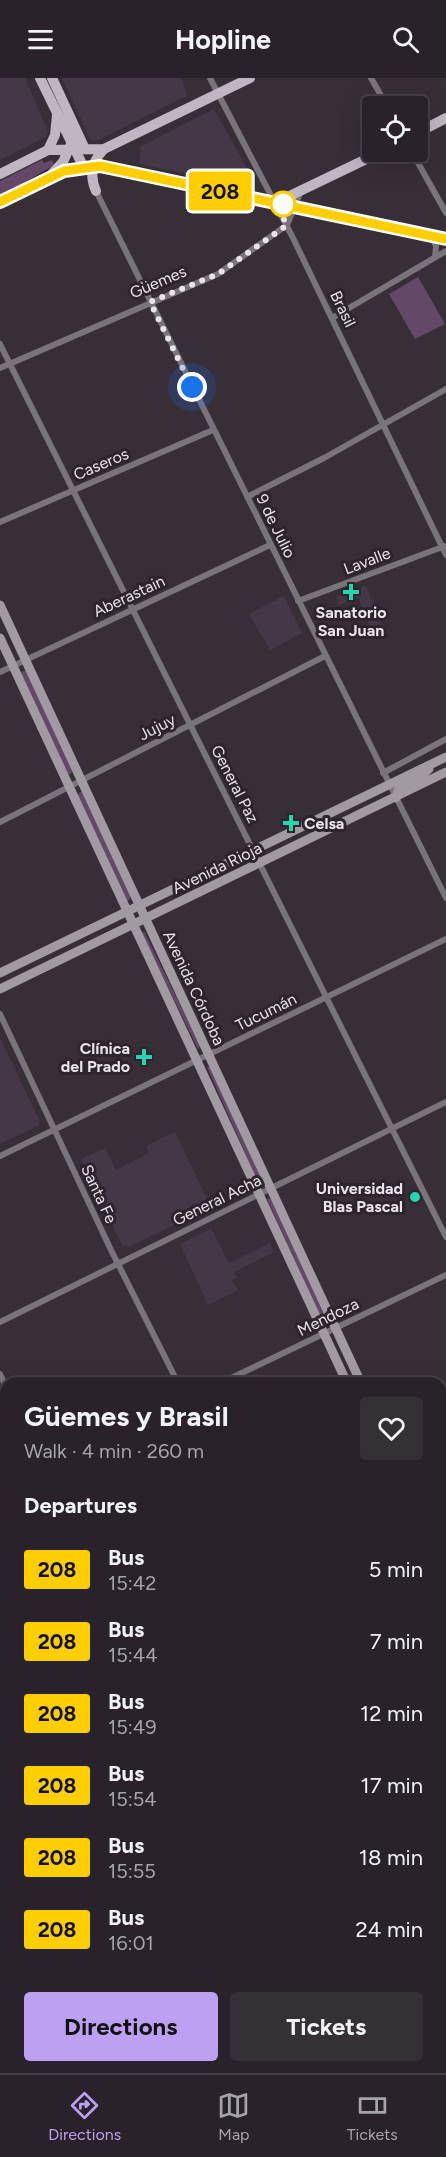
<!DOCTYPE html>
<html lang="en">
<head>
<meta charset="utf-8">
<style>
  body { margin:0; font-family:Figtree,sans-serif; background:#352f36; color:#f1f3f6; height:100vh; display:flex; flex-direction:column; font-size:22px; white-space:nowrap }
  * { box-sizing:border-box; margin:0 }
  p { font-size:20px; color:#a5a4a8 }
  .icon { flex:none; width:33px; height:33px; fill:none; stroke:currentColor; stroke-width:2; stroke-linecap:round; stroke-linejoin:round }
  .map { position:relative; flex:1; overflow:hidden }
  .panel { position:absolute; left:0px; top:1299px; width:447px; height:696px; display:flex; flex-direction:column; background:#29222a; border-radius:18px 18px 0 0; box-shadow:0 6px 24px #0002,0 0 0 2px #453f47 }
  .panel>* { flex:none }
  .badge { padding:0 12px; border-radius:4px; font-size:21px; line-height:39px }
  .controls { position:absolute; left:362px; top:18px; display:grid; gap:12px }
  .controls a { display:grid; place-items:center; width:66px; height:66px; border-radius:6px; background:#29222a; box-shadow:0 6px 24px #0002,0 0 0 2px #453f47; font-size:30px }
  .you { position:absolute; width:30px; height:30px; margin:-15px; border:4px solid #fff; border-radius:50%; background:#1a73e8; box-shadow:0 0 0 9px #1a73e833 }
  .map>.badge { position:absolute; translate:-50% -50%; box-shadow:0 0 0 3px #fff }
  h2 { padding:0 24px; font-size:22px; line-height:54px }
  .round { display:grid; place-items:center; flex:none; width:63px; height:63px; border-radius:6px; background:#352f36 }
  .head { display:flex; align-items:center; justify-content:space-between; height:102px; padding:0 24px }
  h1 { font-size:28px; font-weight:700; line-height:45px }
  .button { display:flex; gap:12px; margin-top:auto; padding:12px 24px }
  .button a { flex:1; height:69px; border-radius:6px; background:#bca0f2; color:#111; font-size:24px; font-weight:700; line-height:69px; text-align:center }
  .button a+a { background:#352f36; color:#f1f3f6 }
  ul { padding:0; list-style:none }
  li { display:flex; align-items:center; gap:18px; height:72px; padding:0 24px }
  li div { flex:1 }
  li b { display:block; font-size:22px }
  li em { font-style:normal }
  li .badge { min-width:66px; font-weight:700; text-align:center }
  header { display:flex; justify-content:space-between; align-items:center; height:78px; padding:0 24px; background:#29222a; font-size:27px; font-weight:700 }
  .dock { display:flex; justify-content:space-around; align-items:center; height:84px; border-top:2px solid #453f47; background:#29222a; font-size:16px; color:#a5a4a8 }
  .dock a { display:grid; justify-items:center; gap:3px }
  .dock .selected { color:#bca0f2 }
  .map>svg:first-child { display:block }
  .built { fill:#443846 }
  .green { fill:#644868 }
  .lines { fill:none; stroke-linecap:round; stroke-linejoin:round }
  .minor { stroke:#79747a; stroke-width:6 }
  .tertiary { stroke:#79747a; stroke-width:8 }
  .secondary { stroke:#a19aa2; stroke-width:9 }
  .primary { stroke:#c0b6c2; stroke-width:10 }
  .line-casing { stroke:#fff; stroke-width:14 }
  .line { stroke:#ffce00; stroke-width:9 }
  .walk { stroke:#e9e3ea; stroke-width:6; stroke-dasharray:0 10.8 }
  .stop-dot { fill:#fff; stroke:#ffce00; stroke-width:3 }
  .poi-dot { fill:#25d5ae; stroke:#2d242e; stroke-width:2 }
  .labels { text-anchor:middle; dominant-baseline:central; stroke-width:6; stroke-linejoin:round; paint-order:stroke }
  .street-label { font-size:16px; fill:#e9e3ea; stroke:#2d242e }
  .poi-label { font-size:16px; font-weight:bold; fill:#e9e3ea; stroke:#2d242e; text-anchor:end }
</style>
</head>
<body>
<header><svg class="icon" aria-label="menu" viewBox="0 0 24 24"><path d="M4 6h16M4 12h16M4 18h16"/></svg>Hopline<svg class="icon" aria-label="search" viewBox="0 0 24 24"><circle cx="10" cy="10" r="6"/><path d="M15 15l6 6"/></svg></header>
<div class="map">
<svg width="446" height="1995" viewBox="0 0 446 1995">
  <rect width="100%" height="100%" fill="#372e38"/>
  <path class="built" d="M0,0H25L48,53L46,59L0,82Z
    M62,0H182L187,18L96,63L90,61Z
    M214,31L254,103L249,109L139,86L141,68Z
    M366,508L385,556L374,560L358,519L339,527L336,519Z
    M284,518L302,555L270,572L249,536Z
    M0,960L40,1043L38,1048L0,1066Z
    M175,1054L211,1129L129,1169L122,1167L81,1081L105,1070L116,1092L149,1075L146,1068Z
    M211,1150L229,1185L270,1165L274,1174L234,1194L237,1200L232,1202L238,1212L208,1227L180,1166Z"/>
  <path class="green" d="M42,82L44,85L52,82L54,87L0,119V103Z
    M418,199L445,246L415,261L389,216Z
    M23,593H26L72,693L71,696H68L21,595Z
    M80,714H82L131,819L129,822L127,823L78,717Z
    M144,853L200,968L198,971L142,856Z
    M207,989H210L262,1102L261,1104H258Z
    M267,1121H271L328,1243L327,1246H324Z
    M0,1312L6,1325V1395L0,1398Z"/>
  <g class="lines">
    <path class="minor" d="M210,0L292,158L446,477
      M371,0L387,28
      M412,74L446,135
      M95,111L446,820
      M276,125L446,161
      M431,158L436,168L435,179
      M332,240L446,173
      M0,266L446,1159
      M0,290L218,196L287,147L300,115
      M247,419L324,380L446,311
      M0,444L213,352
      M298,523L445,468
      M0,594L270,467
      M383,695L446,661
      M0,744L325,578
      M0,936L111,1172L178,1305
      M0,1078L446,861
      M0,1244L446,1024
      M0,1296L6,1309
      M221,1305L446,1197
      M441,1365L446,1362
      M0,1406L6,1403
      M0,1457L6,1470
      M441,1534L446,1532
      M0,1580L6,1577
      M0,1633L6,1646
      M441,1713L446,1711
      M0,1745L6,1742
      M441,1864L446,1875
      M0,1923L6,1920
      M0,1980L7,1995
      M168,1989L170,1995
      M338,1989L341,1995"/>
    <path class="tertiary" d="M441,1897L446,1894
      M441,1911L446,1909
      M245,1989L248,1995
      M224,1995L237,1989
      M263,1995L266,1989"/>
    <path class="secondary" d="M0,527L361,1305
      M0,560L347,1305
      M396,720L398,712L419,700L429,691
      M0,895L446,679
      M0,911L446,694
      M441,1478L446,1488
      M441,1509L446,1520"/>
    <path class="primary" d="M40,0L83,88
      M52,0L85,71
      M417,55L446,40
      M48,72L55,57L57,37
      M0,96L48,72L104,71L250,0
      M52,96L63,84L71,66
      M96,113C89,97 92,83 104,71
      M0,124L64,93L92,88L275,125L381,74"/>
  </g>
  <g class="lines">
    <defs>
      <path id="line" d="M0,124L64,93L100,88L446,161"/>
    </defs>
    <use href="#line" class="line-casing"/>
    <use href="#line" class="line"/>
    <path class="walk" d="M192,309L150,224L218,196L287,147L275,125L284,122L283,126"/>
  </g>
  <circle class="stop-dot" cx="283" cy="126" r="12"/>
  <g class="poi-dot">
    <path d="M348 505h6v6h6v6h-6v6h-6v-6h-6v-6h6z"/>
    <path d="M288 736h6v6h6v6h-6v6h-6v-6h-6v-6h6z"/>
    <path d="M141 970h6v6h6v6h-6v6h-6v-6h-6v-6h6z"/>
    <circle cx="415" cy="1119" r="6"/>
  </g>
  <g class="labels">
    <g class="street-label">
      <text transform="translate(158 204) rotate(-23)">Güemes</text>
      <text transform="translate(343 231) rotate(64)">Brasil</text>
      <text transform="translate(101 386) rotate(-23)">Caseros</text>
      <text transform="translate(276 448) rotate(64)">9 de Julio</text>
      <text transform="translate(367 483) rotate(-21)">Lavalle</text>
      <text transform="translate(129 518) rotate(-25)">Aberastain</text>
      <text transform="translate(157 649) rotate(-27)">Jujuy</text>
      <text transform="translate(235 706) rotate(63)">General Paz</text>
      <text transform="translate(217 790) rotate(-26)">Avenida Rioja</text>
      <text transform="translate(194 910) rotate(65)">Avenida Córdoba</text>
      <text transform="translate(266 934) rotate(-26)">Tucumán</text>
      <text transform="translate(99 1116) rotate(65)">Santa Fe</text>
      <text transform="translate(217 1122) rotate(-26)">General Acha</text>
      <text transform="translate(328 1239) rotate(-26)">Mendoza</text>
    </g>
    <g class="poi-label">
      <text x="351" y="534" text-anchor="middle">Sanatorio<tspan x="351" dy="18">San Juan</tspan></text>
      <text x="304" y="745" text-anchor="start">Celsa</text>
      <text x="130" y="970">Clínica<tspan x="130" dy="18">del Prado</tspan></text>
      <text x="403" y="1110">Universidad<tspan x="403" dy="18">Blas Pascal</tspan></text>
    </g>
  </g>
</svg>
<div class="controls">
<a><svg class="icon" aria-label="locate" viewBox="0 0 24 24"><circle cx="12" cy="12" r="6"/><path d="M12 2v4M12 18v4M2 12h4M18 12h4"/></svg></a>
</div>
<div class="you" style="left:192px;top:309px"></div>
<b class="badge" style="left:220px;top:113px;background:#ffce00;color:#111">208</b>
<section class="panel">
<div class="head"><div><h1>Güemes y Brasil</h1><p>Walk · 4 min · 260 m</p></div><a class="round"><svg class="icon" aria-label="heart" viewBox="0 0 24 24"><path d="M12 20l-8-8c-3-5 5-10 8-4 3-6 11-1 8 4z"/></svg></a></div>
<h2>Departures</h2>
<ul>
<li><span class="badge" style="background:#ffce00;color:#111">208</span><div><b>Bus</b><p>15:42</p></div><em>5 min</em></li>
<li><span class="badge" style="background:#ffce00;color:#111">208</span><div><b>Bus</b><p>15:44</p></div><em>7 min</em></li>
<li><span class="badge" style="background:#ffce00;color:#111">208</span><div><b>Bus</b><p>15:49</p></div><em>12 min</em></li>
<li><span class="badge" style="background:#ffce00;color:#111">208</span><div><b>Bus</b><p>15:54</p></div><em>17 min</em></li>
<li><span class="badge" style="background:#ffce00;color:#111">208</span><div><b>Bus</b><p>15:55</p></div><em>18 min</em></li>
<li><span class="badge" style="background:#ffce00;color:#111">208</span><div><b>Bus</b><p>16:01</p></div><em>24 min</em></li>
</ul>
<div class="button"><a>Directions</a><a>Tickets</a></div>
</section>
</div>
<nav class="dock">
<a class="selected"><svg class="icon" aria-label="directions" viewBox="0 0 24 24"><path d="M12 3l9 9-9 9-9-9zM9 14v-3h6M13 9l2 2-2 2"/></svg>Directions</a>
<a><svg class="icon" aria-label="map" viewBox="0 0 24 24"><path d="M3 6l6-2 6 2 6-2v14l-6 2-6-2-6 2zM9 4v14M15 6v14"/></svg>Map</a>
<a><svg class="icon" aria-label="tickets" viewBox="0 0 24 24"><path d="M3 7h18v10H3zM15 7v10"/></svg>Tickets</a>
</nav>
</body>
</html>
